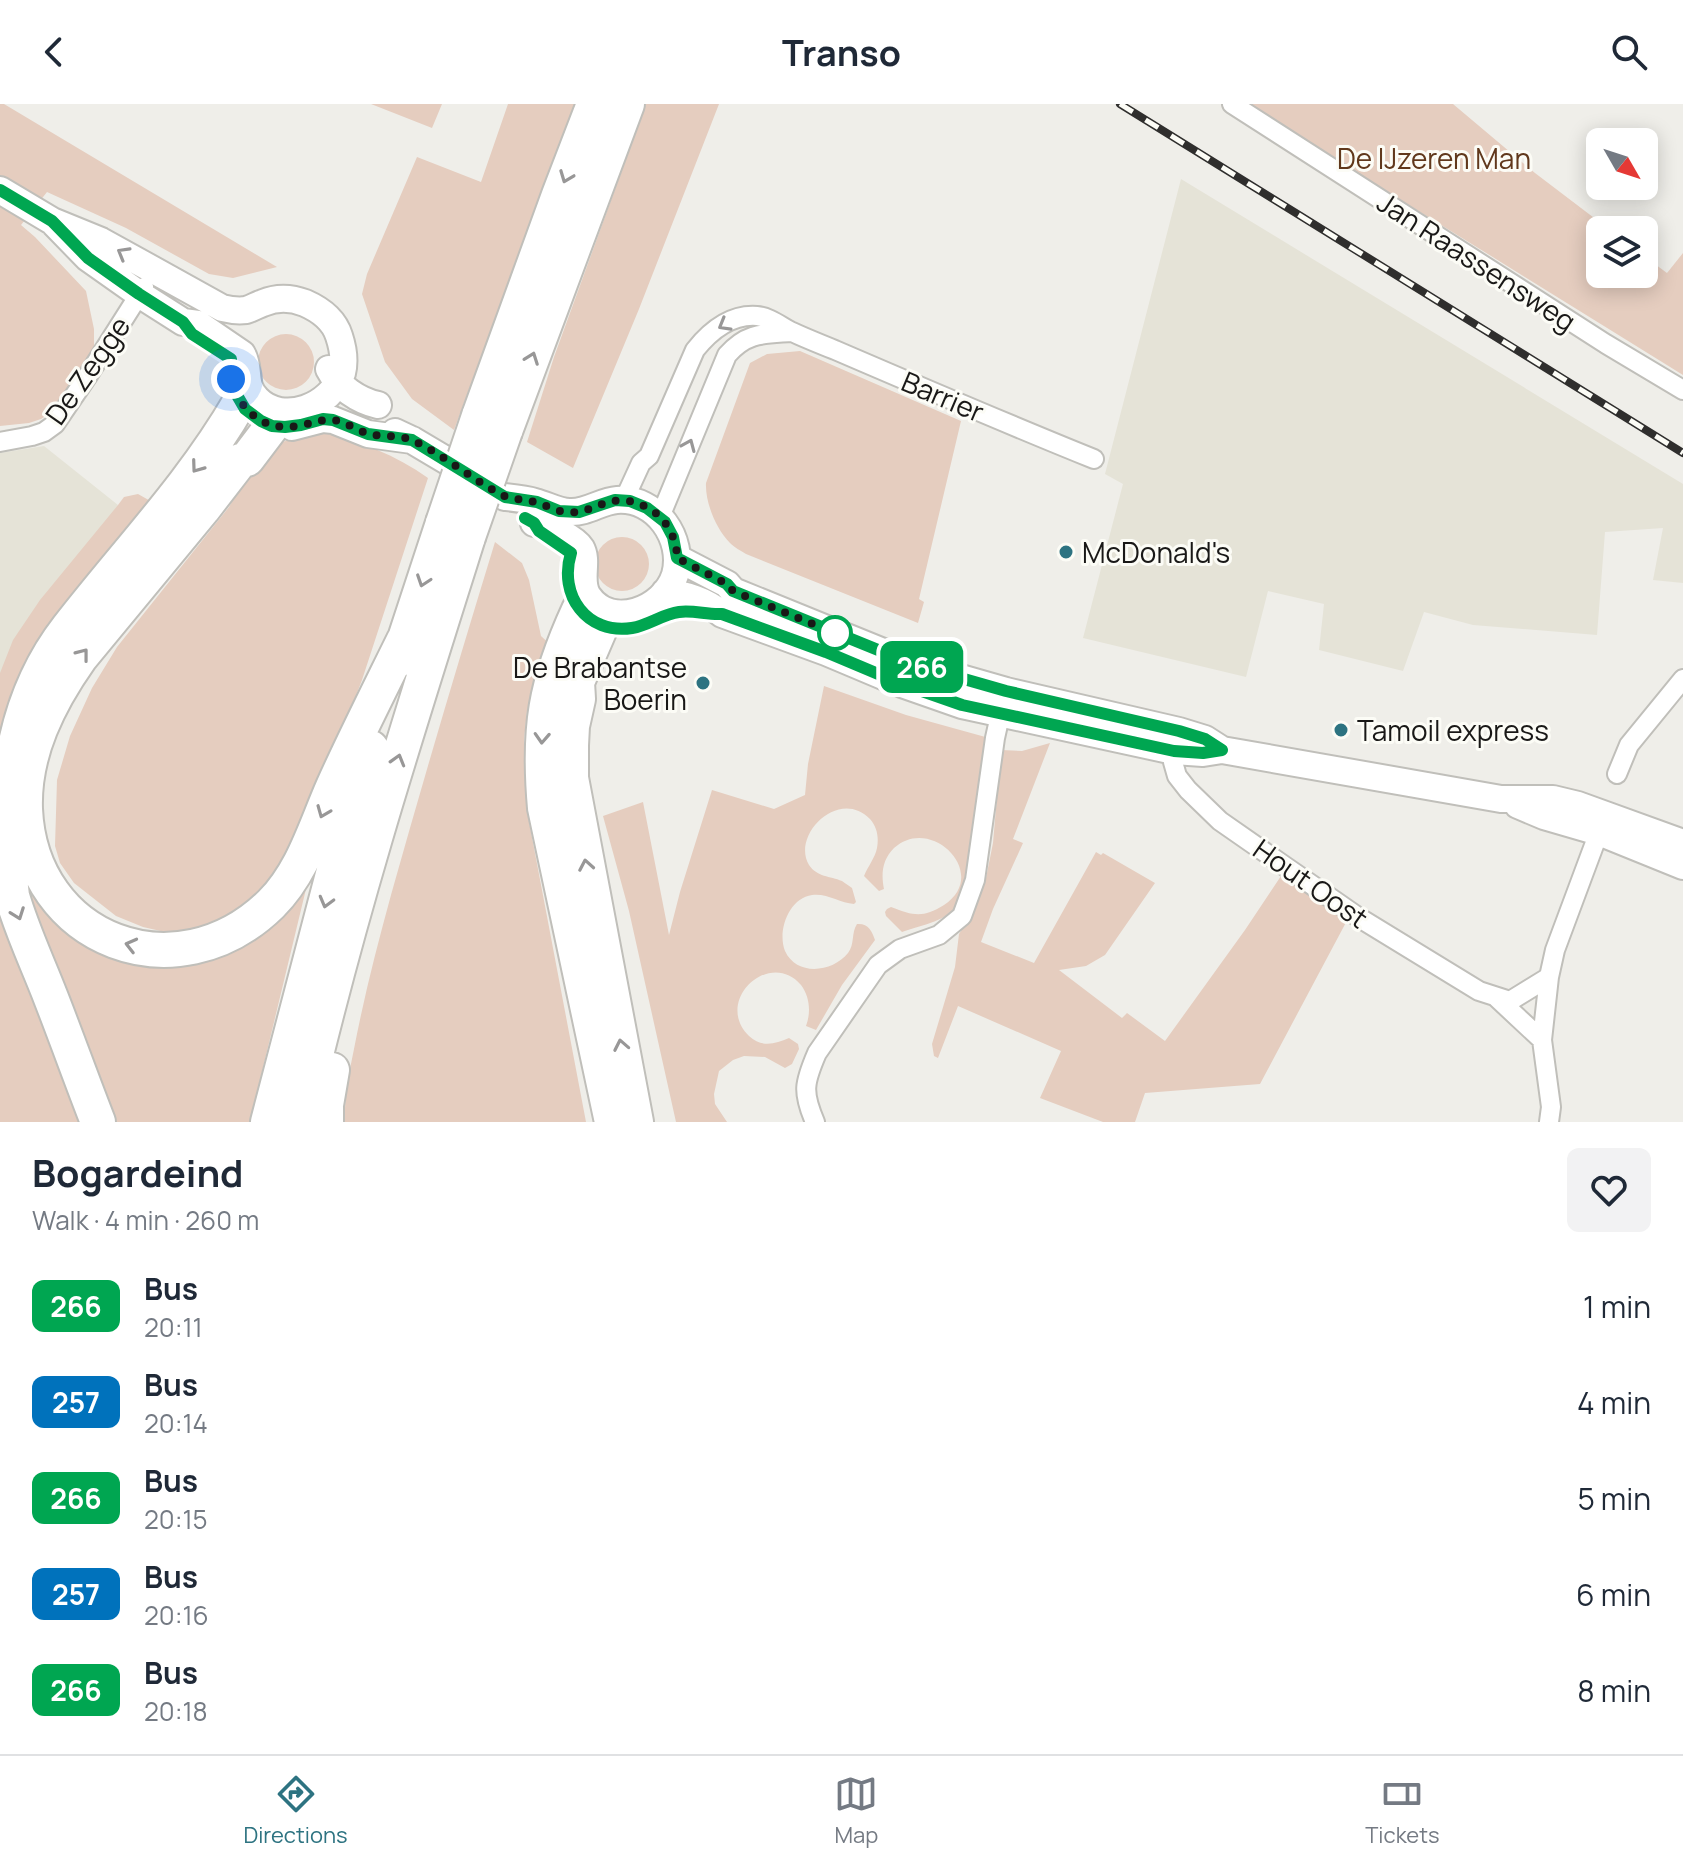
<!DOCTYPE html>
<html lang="en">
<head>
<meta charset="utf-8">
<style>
  body { margin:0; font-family:Manrope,sans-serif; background:#f2f2f3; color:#1f2937; height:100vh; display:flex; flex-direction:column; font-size:30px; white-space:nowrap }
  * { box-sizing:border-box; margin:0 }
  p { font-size:26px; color:#747a83 }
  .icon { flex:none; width:44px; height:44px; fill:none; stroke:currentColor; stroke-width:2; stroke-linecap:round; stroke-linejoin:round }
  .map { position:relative; height:1018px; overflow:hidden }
  .side { display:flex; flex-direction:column; background:#fff; flex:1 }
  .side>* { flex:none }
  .badge { padding:0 16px; border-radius:12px; font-size:28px; line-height:52px }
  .needle { width:52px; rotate:129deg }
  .fabs { position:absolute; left:1586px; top:24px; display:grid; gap:16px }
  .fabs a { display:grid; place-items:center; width:72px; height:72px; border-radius:12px; background:#fff; box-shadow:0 4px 20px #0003; font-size:40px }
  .you { position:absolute; width:40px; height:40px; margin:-20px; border:6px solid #fff; border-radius:50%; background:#1a73e8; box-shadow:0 0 0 12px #1a73e833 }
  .map>.badge { position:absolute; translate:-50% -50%; box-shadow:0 0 0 4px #fff }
  .round { display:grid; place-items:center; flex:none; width:84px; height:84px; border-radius:12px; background:#f2f2f3 }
  .overview { display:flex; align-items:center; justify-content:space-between; height:136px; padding:0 32px }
  h1 { font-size:38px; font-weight:700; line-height:60px }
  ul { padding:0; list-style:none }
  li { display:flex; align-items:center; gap:24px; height:96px; padding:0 32px }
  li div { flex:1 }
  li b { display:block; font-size:30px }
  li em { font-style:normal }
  li .badge { min-width:88px; font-weight:700; text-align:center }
  header { display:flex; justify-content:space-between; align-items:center; height:104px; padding:0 32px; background:#fff; font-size:36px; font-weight:700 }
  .tab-bar { display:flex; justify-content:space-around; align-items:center; height:112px; border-top:2px solid #e0e1e3; background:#fff; font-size:22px; color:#747a83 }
  .tab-bar a { display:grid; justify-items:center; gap:4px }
  .tab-bar .current { color:#2d7381 }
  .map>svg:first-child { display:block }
  .built { fill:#e5e3d7 }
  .green { fill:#e5cdbf }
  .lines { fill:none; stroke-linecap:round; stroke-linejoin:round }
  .minor-casing { stroke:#c0bfba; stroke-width:22 }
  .secondary-casing { stroke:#c0bfba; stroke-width:30 }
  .motorway-casing { stroke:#c0bfba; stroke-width:38 }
  .minor { stroke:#fff; stroke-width:18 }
  .secondary { stroke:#fff; stroke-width:26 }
  .motorway { stroke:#fff; stroke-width:34 }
  .rail-casing { stroke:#2f2e2d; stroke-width:8 }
  .rail { stroke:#fcfcf6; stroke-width:5; stroke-dasharray:15; stroke-linecap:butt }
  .motorway-bridge-casing { stroke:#c0bfba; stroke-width:38; stroke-linecap:butt }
  .motorway-bridge { stroke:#fff; stroke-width:34 }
  .oneway { stroke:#989797 }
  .line-casing { stroke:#fff; stroke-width:18 }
  .line { stroke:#00a651; stroke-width:12 }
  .walk { stroke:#191817; stroke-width:8; stroke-dasharray:0 14.4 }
  .poi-dot { fill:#2d7381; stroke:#fcfcf6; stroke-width:3 }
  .stop-dot { fill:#fff; stroke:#00a651; stroke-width:4 }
  .labels { text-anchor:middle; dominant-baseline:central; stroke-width:6; stroke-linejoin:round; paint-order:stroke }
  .park-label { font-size:28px; fill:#61381c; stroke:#fcfcf6 }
  .street-label { font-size:28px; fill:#191817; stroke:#fcfcf6 }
  .poi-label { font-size:28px; fill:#191817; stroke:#fcfcf6; text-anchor:start }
</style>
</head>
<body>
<header><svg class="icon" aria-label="back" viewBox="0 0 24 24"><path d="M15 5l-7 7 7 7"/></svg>Transo<svg class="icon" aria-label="search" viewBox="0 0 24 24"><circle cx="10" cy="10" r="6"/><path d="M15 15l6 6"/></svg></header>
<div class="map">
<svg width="1683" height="1018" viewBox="0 0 1683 1018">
  <rect width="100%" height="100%" fill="#efeee9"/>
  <path class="built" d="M1181,75L1683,380V479L1653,476L1663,424L1605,428L1597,531L1473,521L1424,508L1403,567L1319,546L1324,500L1268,487L1246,573L1083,534L1123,380L1105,370Z
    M44,342L118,401L0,620V349Z"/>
  <path class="green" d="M0,0H4L277,163L233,174L209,170L126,124L47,88L21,121L35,133L86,187L94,225V248L63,297L52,308L41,315L29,319L0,322Z
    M371,0H442L432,24Z
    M508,0H575L454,326L412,295L385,258L362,190L367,170L417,53L481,78Z
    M646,0H719L639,205L573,364L527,338L554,253Z
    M1246,0H1453L1535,69L1610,126H1600V170H1644V152L1667,169L1683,149V271Z
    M258 258a28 28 0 1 1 56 0a28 28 0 1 1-56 0Z
    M800,247L961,317L919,495L924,498L918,519L746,450C741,447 734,443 730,439C716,425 705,398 706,379L750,259L767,250Z
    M323,326C360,338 396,351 428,374L362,576L314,701L296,738L270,776L243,803L210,820L181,827L165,828L143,823L116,812L74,779L60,759L55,742L57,676L70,632L92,584L117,543L229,403L248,369L272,341Z
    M138,390L161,403L0,659V569L13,536L40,496L118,401L124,393Z
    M595 460a27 27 0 1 1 54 0a27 27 0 1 1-54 0Z
    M495,438L522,459L529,476L541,532L554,544L536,580L527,607L524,636L527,707L586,1018H345C344,993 349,970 354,945C364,893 377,842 391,791C424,673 459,556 495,438Z
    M824,582L906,611L989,634L966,779C964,785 963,793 960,798C950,817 921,821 902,828L886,812L885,808L887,805L891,803C914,812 923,814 944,801C991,770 931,710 894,744C882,756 881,770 884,785L879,787L864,772C868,762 875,754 877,744C879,733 877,723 870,715C839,683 791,731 809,761C817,773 830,772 842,777C845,779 849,782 852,784L856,798L854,800C840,799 827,789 812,791C789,794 777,827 785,847C797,873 833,868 848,849C855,840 851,829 857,820C868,819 872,827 875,836L842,881L816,926L806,922C811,909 810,893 801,881C770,844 713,897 749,932C762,944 775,940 789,934L798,940L799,945L792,960L785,964L765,953L744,952L733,956L719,967L714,990L715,1000L727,1018H676L629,807L603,712L643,698L669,831L680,788L712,686L774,705L805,691L808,660Z
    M1050,639L1013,735L1023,739L993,805L981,838L1034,859L1096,748L1101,751L1103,749L1155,779L1105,851L1086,862L1059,866L1122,914L1127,909L1165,937L1245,826L1283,769L1351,809L1260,980L1145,989L1135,1018H1103L1040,994L1061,947L958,902L938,954L934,952L932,940L955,863L959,830L973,808L986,774L993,739L1001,646L1022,647Z
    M312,760L250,1018H113L36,816L25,768L51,800L179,854Z
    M0,769L87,1018H0Z"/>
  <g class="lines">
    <defs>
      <path id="minor" d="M1232,0L1606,240L1683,286
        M0,338L32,332L44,328L55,320L87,273L144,183
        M624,396L641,359L649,352L695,246C711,226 731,210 757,212C769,213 779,221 790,227C805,234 820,240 835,246C921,283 1007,320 1094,355
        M660,413L727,251C747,228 764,230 792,228
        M1177,635L1173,658L1177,672L1188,686L1220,717L1358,813L1479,887L1510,897L1549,873
        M1617,670L1629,641L1683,575
        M1497,894L1542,936
        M815,1018C802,988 804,979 817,949L878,861L900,845L939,831L962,812L975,776L995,634L1003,598
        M1549,1018L1551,1003L1542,936L1549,873L1555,846L1599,728"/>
      <path id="secondary" d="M0,86L52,117L101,137L222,204C230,206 238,207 246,206C253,204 257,201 263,199C277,193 292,194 305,199C321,206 334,216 339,232C343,244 345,257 342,269C332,302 283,322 257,295C242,280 251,265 242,250L198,220L183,218L139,190L88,154L52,117
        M329,265C338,283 359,297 378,301
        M292,323L323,315L333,316L368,330L412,336
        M395,328L412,336L476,374
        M505,393C515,394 526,395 535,398C547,401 558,408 570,408C587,409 601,397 617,396C656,393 685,435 675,471C664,506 611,526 588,492C578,477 589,458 581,444C575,434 545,420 534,419
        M677,454L727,480L733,487L915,561L1006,587L1179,627L1205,635L1219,644
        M665,488C687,491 705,496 722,510L826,548L902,580L962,601L1174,647L1203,649L1222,646L1501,695H1553L1578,701L1683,739
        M1518,701L1544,712L1599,728L1683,762"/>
      <path id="motorway" d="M479,312L559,91L594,0
        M272,322L247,355L240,357L203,405L80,554C49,598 23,649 25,705C31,838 177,892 271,800C303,768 315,724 333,683C355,634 380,585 404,536
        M505,327L627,0
        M579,506C545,580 538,624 545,704L612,1018
        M602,520L577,578L578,595L572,622L571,641V674L636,1018
        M398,556L443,419
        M98,1018C82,977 67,935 51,894C38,860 22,827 12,792C0,699 9,600 68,524C126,449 192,381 240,298
        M268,1018L338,751L371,644
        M300,1018C345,820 407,626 468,433
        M326,1018V1001L332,966"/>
    </defs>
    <use href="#minor" class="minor-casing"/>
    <use href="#secondary" class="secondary-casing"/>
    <use href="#motorway" class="motorway-casing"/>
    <use href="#minor" class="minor"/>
    <use href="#secondary" class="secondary"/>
    <use href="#motorway" class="motorway"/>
    <defs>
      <path id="rail" d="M1120,0L1683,349"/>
    </defs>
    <use href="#rail" class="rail-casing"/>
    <use href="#rail" class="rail"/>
    <defs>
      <path id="motorway-bridge" d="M443,419L479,312
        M468,433L505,327"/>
    </defs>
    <use href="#motorway-bridge" class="motorway-bridge-casing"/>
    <use href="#motorway-bridge" class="motorway-bridge"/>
  </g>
  <defs><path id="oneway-chevron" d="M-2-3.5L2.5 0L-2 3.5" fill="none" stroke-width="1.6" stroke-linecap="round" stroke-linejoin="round" transform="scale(2)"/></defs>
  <g class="oneway">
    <use href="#oneway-chevron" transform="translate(566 73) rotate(111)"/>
    <use href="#oneway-chevron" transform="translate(123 149) rotate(-150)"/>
    <use href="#oneway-chevron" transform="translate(724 221) rotate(150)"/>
    <use href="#oneway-chevron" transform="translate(532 254) rotate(-70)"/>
    <use href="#oneway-chevron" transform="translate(689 341) rotate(-67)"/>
    <use href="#oneway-chevron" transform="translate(197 363) rotate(126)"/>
    <use href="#oneway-chevron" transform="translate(423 477) rotate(109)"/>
    <use href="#oneway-chevron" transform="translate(83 550) rotate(-52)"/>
    <use href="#oneway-chevron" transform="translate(542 634) rotate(93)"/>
    <use href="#oneway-chevron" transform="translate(398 656) rotate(-74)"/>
    <use href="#oneway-chevron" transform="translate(323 708) rotate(112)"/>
    <use href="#oneway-chevron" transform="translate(586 761) rotate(-100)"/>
    <use href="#oneway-chevron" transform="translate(326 798) rotate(105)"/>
    <use href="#oneway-chevron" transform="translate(18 810) rotate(70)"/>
    <use href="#oneway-chevron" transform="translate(131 841) rotate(-166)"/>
    <use href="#oneway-chevron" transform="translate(621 941) rotate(-101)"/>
  </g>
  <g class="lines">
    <defs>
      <path id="line" d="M0,86L52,117L88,154L139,190L183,218L192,230L231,255L230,264L234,286L245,305L261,317L272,322L285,323L301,321L323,315L333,316L368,330L412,336L505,393L537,398L559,407L579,408L615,396L630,397L647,404L665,418L673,433L677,454L727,480L733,487L915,561L1006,587L1179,627L1205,635L1222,646L1203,649L1174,647L962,601L902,580L826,548L722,510C707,511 694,506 679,508C663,510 649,521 632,524C587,531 558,491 571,449L539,427L534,419L525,414"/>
    </defs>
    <use href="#line" class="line-casing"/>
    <use href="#line" class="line"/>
    <path class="walk" d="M231,275C239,306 264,328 297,322C312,320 323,313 339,317C348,320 357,326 366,329C381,334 400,330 414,337C445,352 472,375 502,391C513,396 526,395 538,399C545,401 553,405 560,407C594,415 608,382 648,404C666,414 677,434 677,454L727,480L733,487L835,529"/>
  </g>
  <g class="poi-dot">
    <circle cx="1066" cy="448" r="8"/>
    <circle cx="703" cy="579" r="8"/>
    <circle cx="1341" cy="626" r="8"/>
  </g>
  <circle class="stop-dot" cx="835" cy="529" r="16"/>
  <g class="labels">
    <g class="park-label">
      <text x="1434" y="54">De IJzeren Man</text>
    </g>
    <g class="street-label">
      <text transform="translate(1477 157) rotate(33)">Jan Raassensweg</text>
      <text transform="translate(87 266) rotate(-55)">De Zegge</text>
      <text transform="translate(943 292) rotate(23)">Barrier</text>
      <text transform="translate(1311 779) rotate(35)">Hout Oost</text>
    </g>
    <g class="poi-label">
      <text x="1082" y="448">McDonald's</text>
      <text x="687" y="563" text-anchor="end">De Brabantse<tspan x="687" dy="32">Boerin</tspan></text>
      <text x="1357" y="626">Tamoil express</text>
    </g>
  </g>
</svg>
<div class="fabs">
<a><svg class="needle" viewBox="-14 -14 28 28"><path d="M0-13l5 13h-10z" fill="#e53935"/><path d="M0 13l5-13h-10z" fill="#747a83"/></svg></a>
<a><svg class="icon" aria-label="layers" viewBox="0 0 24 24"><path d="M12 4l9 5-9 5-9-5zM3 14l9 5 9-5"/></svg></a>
</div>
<div class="you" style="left:231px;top:275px"></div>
<b class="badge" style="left:922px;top:563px;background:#00a651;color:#fff">266</b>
</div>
<section class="side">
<div class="overview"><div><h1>Bogardeind</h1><p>Walk · 4 min · 260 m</p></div><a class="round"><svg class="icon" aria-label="heart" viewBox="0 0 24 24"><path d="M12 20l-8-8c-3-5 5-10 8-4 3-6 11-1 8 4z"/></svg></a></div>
<ul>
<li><span class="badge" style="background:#00a651;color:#fff">266</span><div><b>Bus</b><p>20:11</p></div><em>1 min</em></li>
<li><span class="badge" style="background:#0072bc;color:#fff">257</span><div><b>Bus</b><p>20:14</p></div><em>4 min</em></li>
<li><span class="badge" style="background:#00a651;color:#fff">266</span><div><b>Bus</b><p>20:15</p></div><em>5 min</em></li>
<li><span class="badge" style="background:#0072bc;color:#fff">257</span><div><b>Bus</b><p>20:16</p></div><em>6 min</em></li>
<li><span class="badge" style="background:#00a651;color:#fff">266</span><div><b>Bus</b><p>20:18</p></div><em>8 min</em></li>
</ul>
</section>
<nav class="tab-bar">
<a class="current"><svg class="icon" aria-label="directions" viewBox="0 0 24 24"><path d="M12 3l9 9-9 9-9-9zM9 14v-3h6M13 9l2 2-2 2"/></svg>Directions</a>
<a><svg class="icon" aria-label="map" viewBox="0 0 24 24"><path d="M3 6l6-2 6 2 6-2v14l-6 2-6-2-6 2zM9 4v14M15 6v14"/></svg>Map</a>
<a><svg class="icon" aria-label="tickets" viewBox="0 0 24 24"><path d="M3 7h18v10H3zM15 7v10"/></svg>Tickets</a>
</nav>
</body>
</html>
